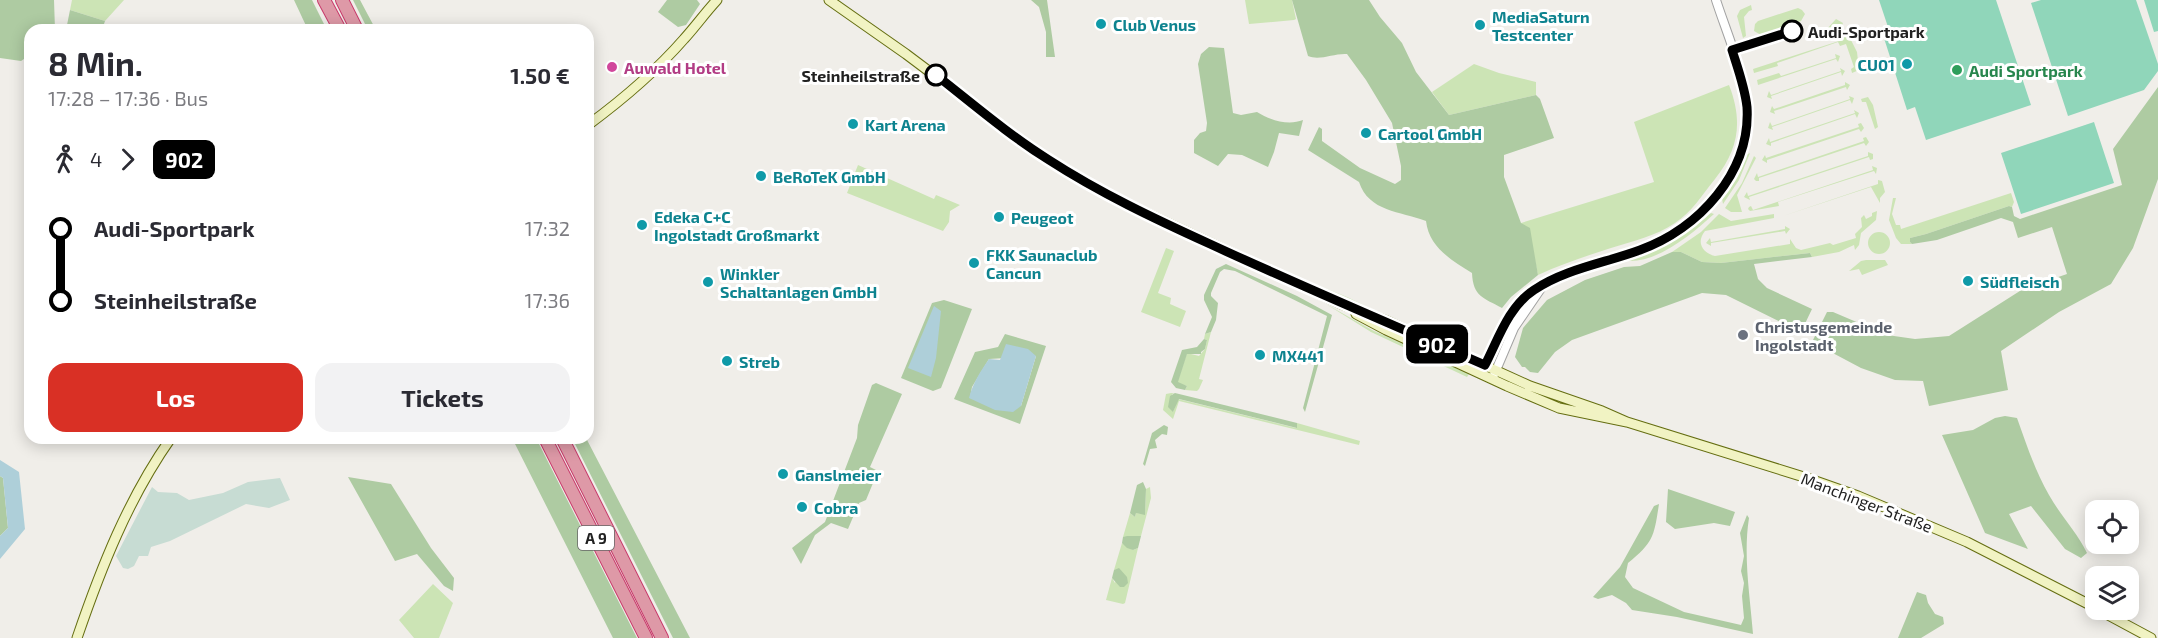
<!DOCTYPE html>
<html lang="de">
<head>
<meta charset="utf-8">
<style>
  body { margin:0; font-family:"Exo 2",sans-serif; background:#f2f2f3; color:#2b2b33; height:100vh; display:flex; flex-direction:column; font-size:22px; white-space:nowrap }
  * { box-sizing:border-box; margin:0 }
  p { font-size:20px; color:#7c7c81 }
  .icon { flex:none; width:33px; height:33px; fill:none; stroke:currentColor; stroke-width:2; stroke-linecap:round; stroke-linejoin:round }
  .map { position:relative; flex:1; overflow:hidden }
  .panel { position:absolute; left:24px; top:24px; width:570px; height:420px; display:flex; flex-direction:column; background:#fff; border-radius:18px; box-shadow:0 3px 15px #0003 }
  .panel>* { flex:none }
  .badge { padding:0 12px; border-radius:9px; font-size:21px; line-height:39px }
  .fabs { position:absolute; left:2085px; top:500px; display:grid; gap:12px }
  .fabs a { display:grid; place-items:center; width:54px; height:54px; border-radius:12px; background:#fff; box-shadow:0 3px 15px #0003; font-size:30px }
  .map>.badge { position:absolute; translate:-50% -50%; box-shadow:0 0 0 3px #fff }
  .legs { display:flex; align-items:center; gap:9px; height:66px; padding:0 24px; font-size:20px }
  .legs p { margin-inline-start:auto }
  .overview { display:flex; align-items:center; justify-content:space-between; height:102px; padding:0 24px }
  h1 { font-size:33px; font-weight:700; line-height:45px }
  .cta { display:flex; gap:12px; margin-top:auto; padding:12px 24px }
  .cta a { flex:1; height:69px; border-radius:18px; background:#d93025; color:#fff; font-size:24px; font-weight:700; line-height:69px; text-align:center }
  .cta a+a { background:#f2f2f3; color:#2b2b33 }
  ul { padding:0 24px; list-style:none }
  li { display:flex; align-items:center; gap:21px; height:72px; font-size:22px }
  li i { display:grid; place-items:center; width:9px; height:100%; margin:0 8px; background:currentColor }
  li i::after { content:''; width:15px; height:15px; margin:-8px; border:4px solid; border-radius:50%; background:#fff }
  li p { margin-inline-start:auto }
  li:first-child i { background:linear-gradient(#0000 50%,currentColor 0) }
  li:last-child i { background:linear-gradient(currentColor 50%,#0000 0) }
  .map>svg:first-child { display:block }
  .grass { fill:#cce4b5 }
  .forest { fill:#aecba2; fill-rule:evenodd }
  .wetland { fill:#c7dcd3 }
  .pitch { fill:#90d6ba }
  .water { fill:#aecfd9 }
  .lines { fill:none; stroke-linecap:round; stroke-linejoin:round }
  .tertiary-casing { stroke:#a2a2a2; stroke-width:10 }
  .secondary-casing { stroke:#656e11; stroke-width:11 }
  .motorway-casing { stroke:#c93b6c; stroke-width:14 }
  .tertiary { stroke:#fff; stroke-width:8 }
  .secondary { stroke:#f1f3c3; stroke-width:9 }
  .motorway { stroke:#de99a7; stroke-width:12 }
  .line-1-casing { stroke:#fff; stroke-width:14 }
  .line-1 { stroke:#000; stroke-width:9 }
  .culture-dot { fill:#0f9aa8; stroke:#fff; stroke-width:2 }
  .stop-1-dot { fill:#fff; stroke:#000; stroke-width:3 }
  .hotel-dot { fill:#d1479c; stroke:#fff; stroke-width:2 }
  .leisure-dot { fill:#2e9e5b; stroke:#fff; stroke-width:2 }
  .worship-dot { fill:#6b7280; stroke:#fff; stroke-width:2 }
  .labels { text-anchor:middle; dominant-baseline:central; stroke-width:6; stroke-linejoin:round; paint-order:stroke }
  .shield { fill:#fff; stroke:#646464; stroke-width:1.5 }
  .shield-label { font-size:15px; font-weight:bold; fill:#212121 }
  .culture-label { font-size:16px; font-weight:bold; fill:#0d838f; stroke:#fff; text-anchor:start }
  .stop-label { font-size:16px; font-weight:bold; fill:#212121; stroke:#fff; text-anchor:start }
  .hotel-label { font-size:16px; font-weight:bold; fill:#b23c85; stroke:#fff; text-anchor:start }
  .leisure-label { font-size:16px; font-weight:bold; fill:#27864d; stroke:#fff; text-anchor:start }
  .worship-label { font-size:16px; font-weight:bold; fill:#5b616d; stroke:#fff; text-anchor:start }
  .street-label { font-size:16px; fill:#212121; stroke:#fff }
</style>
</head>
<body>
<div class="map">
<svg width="2158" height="638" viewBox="0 0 2158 638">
  <rect width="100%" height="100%" fill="#f0eee9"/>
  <path class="grass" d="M72,0H124L105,21L70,10Z
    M1245,0H1292L1296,19L1294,20L1249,24Z
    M1751,5L1752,10L1749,11L1744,17L1746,36L1743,38L1737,16L1740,10Z
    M1798,8L1802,10L1805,14L1801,21L1761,35L1754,31L1755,24L1758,21Z
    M1836,19L1843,23L1841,29L1835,28L1806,38L1805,36L1826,30Z
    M1845,36L1850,38L1857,52L1859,70L1852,73L1851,69L1854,67L1846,44L1840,46L1838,42L1777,63L1778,66L1754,73L1753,69L1839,41Z
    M1835,54L1840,56L1838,62L1836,59L1758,85L1757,80L1779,73L1781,76L1836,58Z
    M1474,64L1499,73L1536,82V95L1449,115L1432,92Z
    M1840,68L1845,71L1842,76L1841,72L1771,96L1772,99L1767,97L1769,91L1771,95L1841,71Z
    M1845,82L1850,85L1847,90L1846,87L1774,111L1775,114L1770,112L1772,106L1774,109L1845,85Z
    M1729,85C1743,121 1739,149 1715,179C1702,195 1692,212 1675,223C1656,236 1633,241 1611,248C1586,256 1562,264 1538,275L1534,256L1521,223L1654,182L1634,122Z
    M1849,96L1854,98L1852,104L1850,100L1772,127L1773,130L1768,128L1770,122L1772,126L1850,99Z
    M1868,97L1873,105L1878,127L1875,129L1866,102H1862L1861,99Z
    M1854,110L1859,113L1857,118L1855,114L1771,143V146L1766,144L1769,138L1770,142L1855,113Z
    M1861,123L1864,128L1861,132L1859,129L1767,160V163L1762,160L1765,155L1766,158L1859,127L1858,124Z
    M1866,137L1869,142L1866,146L1864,143L1759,178V181H1756L1754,179L1757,173L1758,177L1864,141L1863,138Z
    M1868,152L1873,154V159L1870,160L1869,157L1749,197L1750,200L1744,197L1747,192L1748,196L1868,156Z
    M1750,153L1739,180L1723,204L1722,199L1730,189L1746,155Z
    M1754,156L1756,158L1737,195L1742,212H1731L1725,208L1742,183Z
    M858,165L934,199L936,195L960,205L950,211L949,222L943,231L847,193Z
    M1872,166L1877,168L1876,174L1874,171L1778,202L1779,206L1750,211L1748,209L1749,207L1751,206L1753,210L1873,170Z
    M1878,180L1882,181L1885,192L1880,198V203L1871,187L1783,216L1878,184Z
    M2011,193L2014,202L2012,207L2009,206L1926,234L1910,238V242L1912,244H1901L1896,238L1889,220L1893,198H1896L1892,214L1896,225H1900L1901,229Z
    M1877,211L1876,220L1861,233L1859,245L1855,250L1854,245L1839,252L1812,257L1810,253L1721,263L1702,262L1681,252H1672L1701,232L1719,214L1731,221L1774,214V218L1705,231C1696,242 1702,253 1715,256L1790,244V239L1796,248L1801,250L1830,243L1833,245L1856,238L1855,234L1862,227L1861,218L1864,215L1866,219L1872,216V213Z
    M1711,213L1714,214C1693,233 1658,263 1627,261L1677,239Z
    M1785,226L1790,229L1786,234L1785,231L1711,243V246L1706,243L1710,238L1711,242L1785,229Z
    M1868 243a11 11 0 1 1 22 0a11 11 0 1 1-22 0Z
    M1166,248L1174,251L1158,293L1171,298L1170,304L1186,311L1180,327L1141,312Z
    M1866,260H1885L1888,265L1862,275L1859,269L1849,271L1861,261Z
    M1290,274L1347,297L1431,337L1302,279Z
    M1326,304L1372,330L1469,374L1467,377L1371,332Z
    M1211,332L1199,379L1203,380L1199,389L1197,391L1185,390L1187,386L1177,383L1187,353L1199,356L1205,349L1207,340L1204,339L1205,334Z
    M1171,393H1175L1172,394L1173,412L1178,399L1296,428L1297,423L1360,441L1359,445L1179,401L1173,419L1163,410L1166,394Z
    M1150,487L1151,498L1141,536L1123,537L1130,513L1135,517L1136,513L1145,514L1146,489Z
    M1122,543L1133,550L1138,548L1125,603L1123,604L1106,600L1112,578L1115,583L1120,569L1114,570Z
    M433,584L453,603L439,638H414L399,620Z"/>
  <path class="forest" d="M0,0H54L55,30H30V55L21,61L0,58Z
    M294,0H312L327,30H308Z
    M353,0H360L376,30H368Z
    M667,0H697L700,4L686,25L678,27L658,12Z
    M1031,0H1047L1055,57H1046V32L1039,7Z
    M1292,0H1369L1380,17L1402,43L1416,72L1449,115L1536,95L1540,99L1554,138L1504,155V177L1521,223L1530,228L1538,275L1511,297L1502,308C1484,298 1473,297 1472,273C1451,260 1429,247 1426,221C1400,211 1369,212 1359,182L1308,150L1319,127L1322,129V141L1360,168L1395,184L1401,180V166L1392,123L1366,80L1347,54C1334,53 1320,61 1308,56Z
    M70,10L105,21L102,30H66Z
    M1209,47L1224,48L1233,113L1241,115L1257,112C1270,120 1288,126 1303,120L1299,136L1279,133L1274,152L1268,167L1242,155L1228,154L1218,166L1194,153V140L1200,133L1206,131L1207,123L1198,64L1201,54Z
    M2158,87V179L2133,248L2111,284L2059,312L2001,351L2008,390L1929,406L1923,381L1895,380L1861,368L1812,342L1827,312H1833L1887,335L1915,339L1949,336L2023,289L2067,274L2052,227L2018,238L2013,222L2001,218L1937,240L1912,244L1910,242V238L1926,234L2009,206L2012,207L2014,216L2020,219L2122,185L2113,149Z
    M1672,252H1681L1702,262L1721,263L1810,253L1812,257L1754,264L1758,279L1767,288L1812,309L1801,332L1726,295L1702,293L1572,340L1555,352L1538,373L1530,372L1525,367H1522L1515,357L1523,328L1547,300L1585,280L1624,267L1640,266Z
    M1226,264L1297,296L1332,315L1305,412L1303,408L1327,316L1235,271L1224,269L1220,272L1211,293V296L1218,303L1216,320L1211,332L1205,334L1212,317L1204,300V295L1216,269Z
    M944,300L972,309L941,388L933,391L901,378L932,303Z
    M1005,334L1046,346L1020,424L954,399L975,352L998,347ZM1036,356L1021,406L970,398L972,387L989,359Z
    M1204,339L1207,340L1205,349L1201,352V354H1187L1178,382L1187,386L1185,390L1176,388L1171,382L1182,350L1197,347Z
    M876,383L902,394L870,467L878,471L866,500L859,503L848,529L831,523L815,535L801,564L792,548L825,522L857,438L858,425L872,385Z
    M1175,393L1297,423V428L1179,399L1173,412L1168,407L1170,396Z
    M2005,416L2017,418C2026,443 2035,471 2049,495C2060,515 2077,532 2087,553L2081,558L2065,549L2031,506L2009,514L2028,549L1985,533L1942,435L1973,430L1995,418Z
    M1164,425L1168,427L1167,435L1162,434L1155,440L1157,448L1150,449L1145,466L1143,464L1152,433Z
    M512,438H536L637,638H613Z
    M572,438H586L690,638H673Z
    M0,476L3,478L8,528L0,536Z
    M348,477L391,484L431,548L454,578L453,591L444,586L417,554L395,561Z
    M1143,482L1146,489L1145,515L1136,513L1135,517L1130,513L1137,485Z
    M1668,489L1735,512L1730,526L1714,523L1675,529L1666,522Z
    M1659,504C1654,536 1654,542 1628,563L1625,577L1633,588L1684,612L1741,625L1744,618L1742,596L1744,583L1741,571L1744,556L1740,533L1747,515L1749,518C1743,555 1750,596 1753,634L1677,617L1632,610L1626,603L1612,595L1598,599L1593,597L1620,567L1654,506Z
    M1127,536H1141L1138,548L1133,550L1127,548L1122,543L1123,537Z
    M1119,568L1127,577L1128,583L1124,587H1120L1112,578L1114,570Z
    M1917,592L1926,595L1928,603L1935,614L1943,617L1944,624L1921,638H1898Z"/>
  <path class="wetland" d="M280,478L290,500L269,508L246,504L170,541L151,547L148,556H139L134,566L128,569L123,568L116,556L152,487L158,492L177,493L189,500L223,493L248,482Z"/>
  <path class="pitch" d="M1879,0H1996L2031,105L1926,140L1915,107L1907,110L1883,35L1890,33Z
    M2041,0H2136L2158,64V71L2144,90L2068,116L2031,3Z
    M2144,0H2158V31L2154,32Z
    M2094,122L2114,183L2021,214L2001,153Z"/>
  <path class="water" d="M934,306L941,311L936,358L931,377L908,368Z
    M1006,344L1028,349L1036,356L1021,406L1013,412L995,410L969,398C973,383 980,372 989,359L1000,360Z
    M0,460L19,472L25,529L0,559V536L8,528L3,478L0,476Z"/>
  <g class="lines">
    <defs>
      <path id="tertiary" d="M1483,370C1496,343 1507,313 1530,293C1557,269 1607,262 1641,250C1699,229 1753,171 1746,105C1743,69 1727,34 1716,0
        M1494,375L1514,328L1542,287"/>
      <path id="secondary" d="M829,0L906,54L1035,151L1112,197L1341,304L1387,321L1530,386L1602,411L1627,422
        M588,125C622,100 656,71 684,39C695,27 705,13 717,0
        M1356,314L1386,330L1507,386L1559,408L1627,422L1807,478L1858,496L1967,542L2096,608
        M2097,609L2151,638
        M77,638C101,568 128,499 171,438"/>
      <path id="motorway" d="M324,0L340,30
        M342,0L357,30
        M545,438L646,638
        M562,438L662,638"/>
    </defs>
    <use href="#tertiary" class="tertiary-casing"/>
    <use href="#secondary" class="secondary-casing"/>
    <use href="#motorway" class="motorway-casing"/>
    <use href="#tertiary" class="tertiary"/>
    <use href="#secondary" class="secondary"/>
    <use href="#motorway" class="motorway"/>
  </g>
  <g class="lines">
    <defs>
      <path id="line-1" d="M936,75C973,104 1009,135 1049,160C1100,193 1155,219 1210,244C1301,286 1393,325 1485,365C1498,340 1508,307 1534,290C1565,269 1605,263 1640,250C1698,229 1751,173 1747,107C1745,88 1738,69 1732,50L1792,31"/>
    </defs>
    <use href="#line-1" class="line-1-casing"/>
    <use href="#line-1" class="line-1"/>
  </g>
  <g class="culture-dot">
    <circle cx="1101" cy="24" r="6"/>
    <circle cx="1480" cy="25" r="6"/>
    <circle cx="1907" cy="64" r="6"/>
    <circle cx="853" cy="124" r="6"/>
    <circle cx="1366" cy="133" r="6"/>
    <circle cx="761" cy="176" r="6"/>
    <circle cx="999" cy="217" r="6"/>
    <circle cx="642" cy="225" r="6"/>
    <circle cx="974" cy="263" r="6"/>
    <circle cx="1968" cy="281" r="6"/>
    <circle cx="708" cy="282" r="6"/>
    <circle cx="1260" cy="355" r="6"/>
    <circle cx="727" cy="361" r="6"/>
    <circle cx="783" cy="474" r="6"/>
    <circle cx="802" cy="507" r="6"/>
  </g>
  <g class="stop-1-dot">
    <circle cx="1792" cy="31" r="10"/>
    <circle cx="936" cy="75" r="10"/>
  </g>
  <circle class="hotel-dot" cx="612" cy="67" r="6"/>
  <circle class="leisure-dot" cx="1957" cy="70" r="6"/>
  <circle class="worship-dot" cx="1743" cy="335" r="6"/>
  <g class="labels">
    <rect class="shield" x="578" y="526" width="36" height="24" rx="4.5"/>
    <g class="shield-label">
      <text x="596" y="538">A 9</text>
    </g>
    <g class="culture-label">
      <text x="1492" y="16">MediaSaturn<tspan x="1492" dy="18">Testcenter</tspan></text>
      <text x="1113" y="24">Club Venus</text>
      <text x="1895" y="64" text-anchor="end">CU01</text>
      <text x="865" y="124">Kart Arena</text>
      <text x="1378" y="133">Cartool GmbH</text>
      <text x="773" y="176">BeRoTeK GmbH</text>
      <text x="654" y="216">Edeka C+C<tspan x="654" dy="18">Ingolstadt Großmarkt</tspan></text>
      <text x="1011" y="217">Peugeot</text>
      <text x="986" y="254">FKK Saunaclub<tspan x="986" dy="18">Cancun</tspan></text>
      <text x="720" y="273">Winkler<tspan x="720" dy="18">Schaltanlagen GmbH</tspan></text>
      <text x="1980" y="281">Südfleisch</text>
      <text x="1272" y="355">MX441</text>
      <text x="739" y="361">Streb</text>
      <text x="795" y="474">Ganslmeier</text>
      <text x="814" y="507">Cobra</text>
    </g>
    <g class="stop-label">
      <text x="1808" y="31">Audi-Sportpark</text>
      <text x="920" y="75" text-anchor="end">Steinheilstraße</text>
    </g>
    <g class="hotel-label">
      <text x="624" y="67">Auwald Hotel</text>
    </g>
    <g class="leisure-label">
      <text x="1969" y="70">Audi Sportpark</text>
    </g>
    <g class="worship-label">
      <text x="1755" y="326">Christusgemeinde<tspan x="1755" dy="18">Ingolstadt</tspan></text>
    </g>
    <g class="street-label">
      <text transform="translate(1867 502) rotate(21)">Manchinger Straße</text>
    </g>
  </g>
</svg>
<div class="fabs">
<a><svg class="icon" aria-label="locate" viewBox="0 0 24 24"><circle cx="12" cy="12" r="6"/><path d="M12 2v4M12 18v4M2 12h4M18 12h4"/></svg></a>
<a><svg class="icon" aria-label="layers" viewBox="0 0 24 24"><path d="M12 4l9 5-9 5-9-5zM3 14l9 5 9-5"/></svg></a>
</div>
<b class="badge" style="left:1437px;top:344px;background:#000;color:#fff">902</b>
<section class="panel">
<div class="overview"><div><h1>8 Min.</h1><p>17:28 – 17:36 · Bus</p></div><b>1.50 €</b></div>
<div class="legs"><svg class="icon" aria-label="walk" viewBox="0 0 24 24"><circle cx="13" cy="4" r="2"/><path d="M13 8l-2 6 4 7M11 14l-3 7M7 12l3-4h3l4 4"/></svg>4<svg class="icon" aria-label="forward" viewBox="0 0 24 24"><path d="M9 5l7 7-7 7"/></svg><b class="badge" style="background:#000;color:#fff">902</b></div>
<ul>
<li><i style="color:#000"></i><b>Audi-Sportpark</b><p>17:32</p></li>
<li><i style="color:#000"></i><b>Steinheilstraße</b><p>17:36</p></li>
</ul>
<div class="cta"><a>Los</a><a>Tickets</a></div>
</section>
</div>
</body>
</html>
